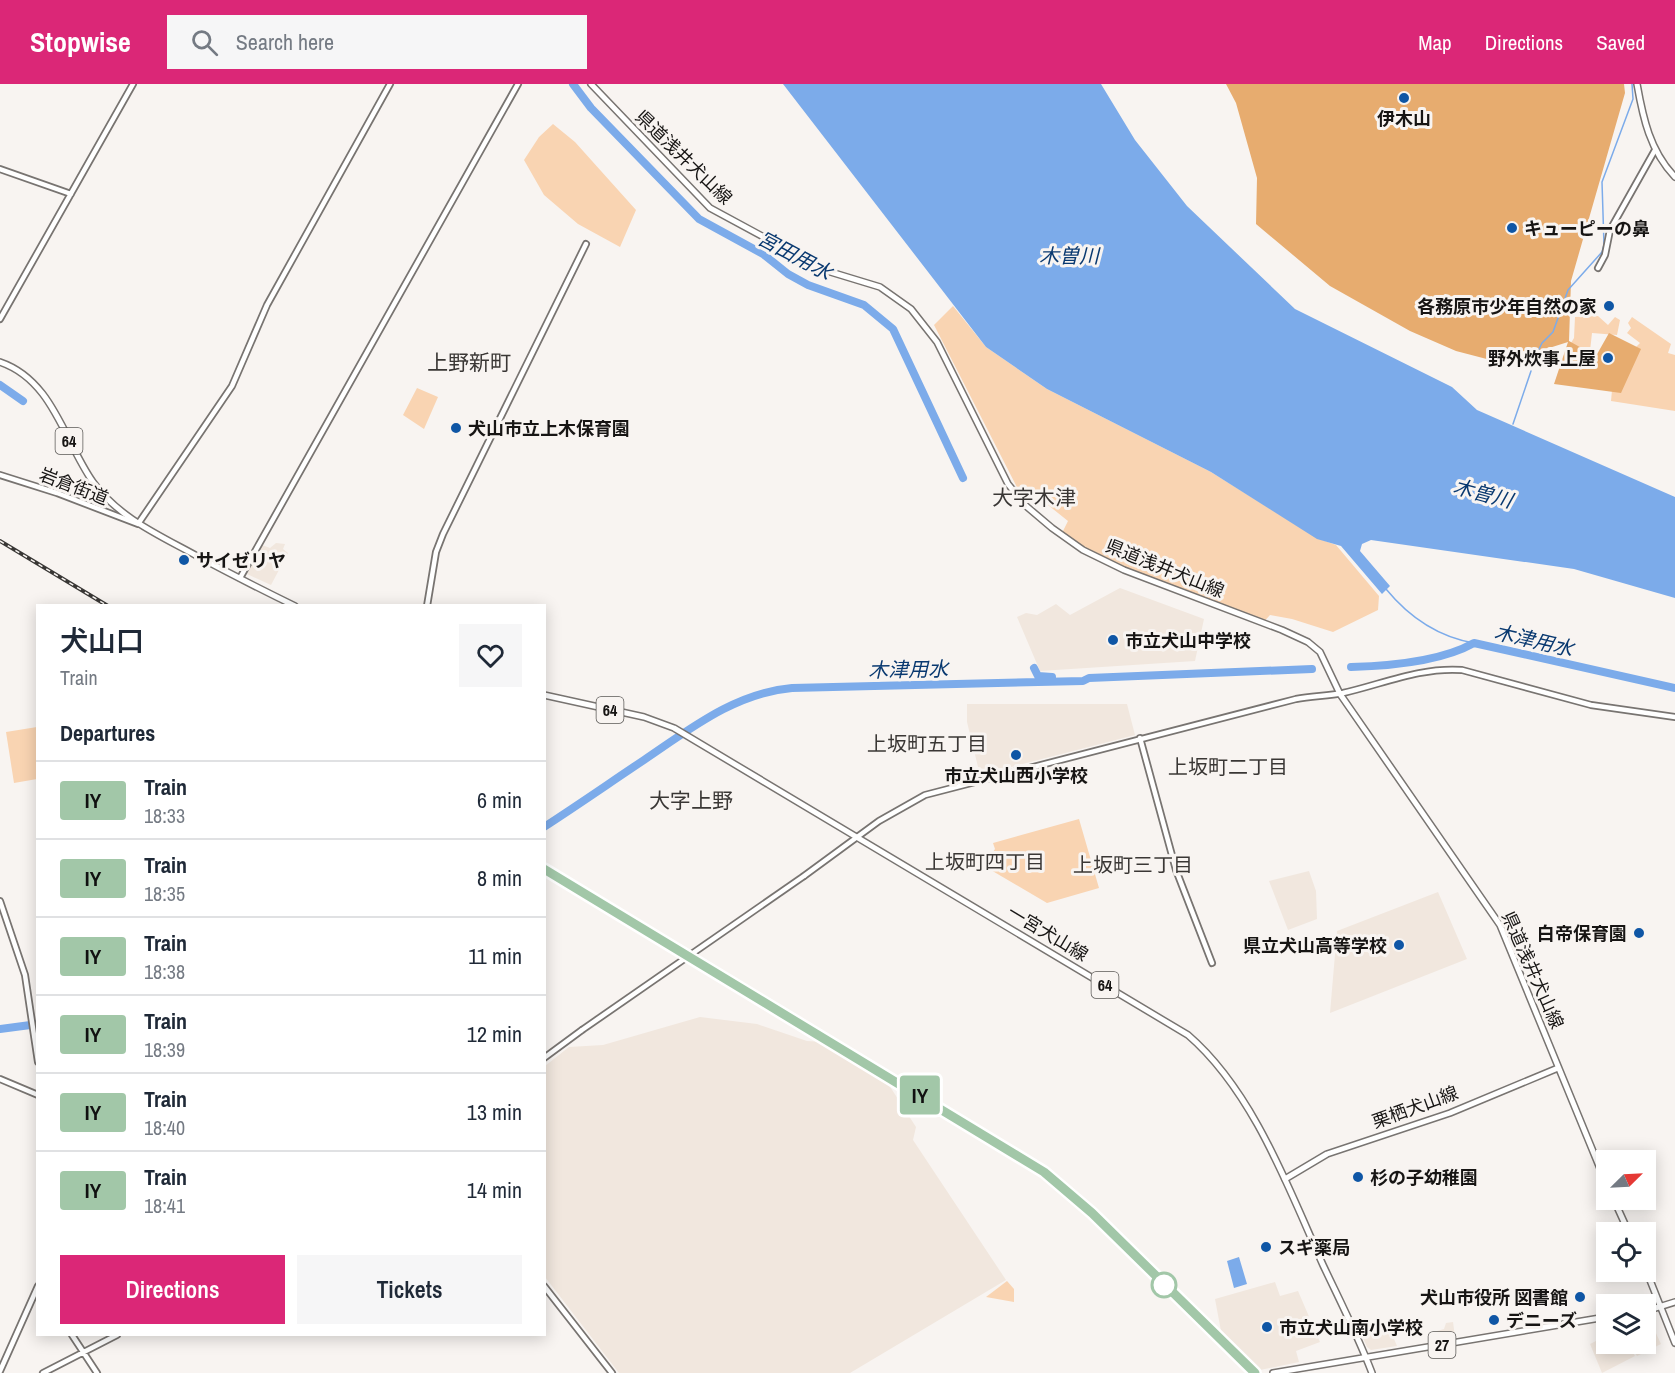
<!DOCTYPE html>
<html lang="en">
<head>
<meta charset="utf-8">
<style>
  body { margin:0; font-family:"Archivo Narrow","Noto Sans JP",sans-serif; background:#f6f6f7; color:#1f2937; height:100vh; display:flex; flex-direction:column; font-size:22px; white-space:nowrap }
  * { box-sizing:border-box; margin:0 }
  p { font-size:20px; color:#747a83 }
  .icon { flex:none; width:33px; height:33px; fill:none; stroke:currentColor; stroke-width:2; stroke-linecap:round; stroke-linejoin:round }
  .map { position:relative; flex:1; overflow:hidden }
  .sheet { position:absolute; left:36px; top:520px; width:510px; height:732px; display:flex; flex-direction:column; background:#fff; border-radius:0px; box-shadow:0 3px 15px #0003 }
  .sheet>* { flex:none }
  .badge { padding:0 12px; border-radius:4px; font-size:21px; line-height:39px }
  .needle { width:39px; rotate:66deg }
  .buttons { position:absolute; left:1596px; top:1066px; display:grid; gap:12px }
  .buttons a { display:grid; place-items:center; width:60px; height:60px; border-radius:0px; background:#fff; box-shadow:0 3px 15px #0003; font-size:30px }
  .map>.badge { position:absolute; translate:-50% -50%; box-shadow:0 0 0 3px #fff }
  h2 { padding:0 24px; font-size:22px; line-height:54px }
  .round { display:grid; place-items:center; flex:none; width:63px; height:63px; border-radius:0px; background:#f6f6f7 }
  .head { display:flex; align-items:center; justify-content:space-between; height:102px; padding:0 24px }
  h1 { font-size:28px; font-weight:600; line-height:45px }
  .action { display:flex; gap:12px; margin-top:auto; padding:12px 24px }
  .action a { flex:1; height:69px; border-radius:0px; background:#db2777; color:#fff; font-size:24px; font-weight:600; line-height:69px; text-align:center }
  .action a+a { background:#f6f6f7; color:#1f2937 }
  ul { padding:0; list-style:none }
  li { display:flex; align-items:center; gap:18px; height:78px; padding:0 24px; border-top:2px solid #e0e1e3 }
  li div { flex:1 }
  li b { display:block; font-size:22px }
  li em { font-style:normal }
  li .badge { min-width:66px; font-weight:700; text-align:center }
  header { display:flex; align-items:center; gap:36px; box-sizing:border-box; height:84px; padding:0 30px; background:#db2777; color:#fff }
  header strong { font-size:28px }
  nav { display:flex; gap:33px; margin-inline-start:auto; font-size:21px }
  .search { width:420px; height:54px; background:#f6f6f7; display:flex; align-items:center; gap:15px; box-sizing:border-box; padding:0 21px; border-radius:0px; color:#747a83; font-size:22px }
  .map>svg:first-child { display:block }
  .built { fill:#f1e7de }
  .green { fill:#f9d4b2 }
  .forest { fill:#e7ac6f }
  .water { fill:#7cabea }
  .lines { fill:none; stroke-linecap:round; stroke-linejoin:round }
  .stream { stroke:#7cabea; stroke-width:1.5 }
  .river { stroke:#7cabea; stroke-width:8 }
  .tertiary-casing { stroke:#787471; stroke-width:8 }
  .secondary-casing { stroke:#787471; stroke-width:8 }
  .primary-casing { stroke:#787471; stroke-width:8 }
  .tertiary { stroke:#fff; stroke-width:4.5 }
  .secondary { stroke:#fff; stroke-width:5 }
  .primary { stroke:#fff; stroke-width:5 }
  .rail-casing { stroke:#393735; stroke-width:4 }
  .rail { stroke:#f8f4f1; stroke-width:1.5; stroke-dasharray:4.5; stroke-linecap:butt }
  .tertiary-bridge-casing { stroke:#787471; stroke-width:8; stroke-linecap:butt }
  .tertiary-bridge { stroke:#fff; stroke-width:4.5 }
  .line-casing { stroke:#fff; stroke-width:14 }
  .line { stroke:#a2c7a8; stroke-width:9 }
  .poi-dot { fill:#0f56a5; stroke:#f8f4f1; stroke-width:2 }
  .stop-dot { fill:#fff; stroke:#a2c7a8; stroke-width:3 }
  .labels { text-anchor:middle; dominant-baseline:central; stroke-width:6; stroke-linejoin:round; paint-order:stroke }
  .shield { fill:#f8f4f1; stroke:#5a5856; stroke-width:1.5 }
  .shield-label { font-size:16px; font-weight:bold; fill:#171514 }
  .poi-label { font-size:18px; font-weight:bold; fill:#171514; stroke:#f8f4f1; text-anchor:start }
  .street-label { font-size:18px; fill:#171514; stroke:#f8f4f1 }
  .water-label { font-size:20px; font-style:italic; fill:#093970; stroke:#f8f4f1 }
  .neighbourhood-label { font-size:20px; fill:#3a3735; stroke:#f8f4f1 }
  .quarter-label { font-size:21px; fill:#3a3735; stroke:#f8f4f1 }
</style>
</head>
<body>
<header>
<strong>Stopwise</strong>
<div class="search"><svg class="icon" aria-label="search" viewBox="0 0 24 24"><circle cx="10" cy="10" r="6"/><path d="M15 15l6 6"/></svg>Search here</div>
<nav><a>Map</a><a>Directions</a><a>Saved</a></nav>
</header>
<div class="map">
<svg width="1675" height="1289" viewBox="0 0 1675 1289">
  <rect width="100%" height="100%" fill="#f8f4f1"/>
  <path class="built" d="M276,459L285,460L283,465L288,469L271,501L247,490L262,461L270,464Z
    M1120,504L1204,535L1195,577L1040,587L1017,533L1026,529L1037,531L1056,520L1070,531Z
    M967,620H1127L1135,651L980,691L967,638Z
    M1309,787L1316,807L1317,835L1288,846L1269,797Z
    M1438,808L1467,875L1330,929L1337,847Z
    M700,933L757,940L807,957L823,958L887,998L916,1043L913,1056L1006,1196L850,1289H619L545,1193V982L569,963L603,961Z
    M1275,1198L1280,1212L1298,1207L1320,1258L1296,1267L1299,1278L1260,1286L1221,1247L1215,1215Z
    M1648,1232L1661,1260L1637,1272L1630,1260H1646V1233Z
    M1453,1238L1455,1253L1430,1257V1249L1444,1245L1446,1239Z
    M1389,1243L1397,1262L1371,1266L1367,1263L1363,1254Z
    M1606,1252V1260H1628L1635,1272L1602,1289L1590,1260Z"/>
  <path class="green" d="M553,40L575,58L636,126L620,163L578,140L544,111L524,76L539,53Z
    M953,222L986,263L1047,305L1211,388L1317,454L1336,461L1379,512L1378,526L1333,548L1292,535L1270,531L1262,540L1083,466L1061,451L1068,437L1028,405L1021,411L934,241Z
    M1598,232L1608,241L1615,233L1620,236L1617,251L1592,249L1589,276L1568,264L1574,254L1575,233Z
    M1632,233L1671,260L1668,269L1675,271V327L1611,317L1614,285L1640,259L1627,249L1631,244L1628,239Z
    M417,304L438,313L424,345L403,331Z
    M37,643V695L14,699L6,648Z
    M1079,735L1099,804L1047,819L984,782L995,765L993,759Z
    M1007,1197L1014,1205V1218L986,1213Z"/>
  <path class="forest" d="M1226,0H1624L1625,9L1571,197L1569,257L1596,272L1609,249L1641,265L1621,309L1554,300L1568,258L1502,279L1456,267L1410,247L1330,202L1256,140L1257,94L1236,19Z"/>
  <path class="water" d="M783,0H1101L1135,56L1187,122L1295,225L1452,303L1477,326L1675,413V514L1574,485L1371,456L1362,460L1360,467L1390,502L1382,510L1341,462L1317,455L1211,388L1047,305L986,263Z
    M1239,1173L1247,1200L1234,1204L1227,1177Z"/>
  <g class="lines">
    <path class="stream" d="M1536,271L1542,259L1553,248L1568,206L1602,168L1604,161L1602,98L1633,15L1632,0
      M1513,340L1531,287
      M1386,505C1409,533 1439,553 1474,559"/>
    <path class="river" d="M573,0L591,24L699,135L763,170L788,190L808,201L864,221L893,245L963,394
      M0,301L23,317
      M1351,583C1388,582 1442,577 1474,559L1675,604
      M1034,584L1038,592L1052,593
      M544,743C578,721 611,698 644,676C690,645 735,609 792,604L1083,597L1089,594L1312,585
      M0,945L38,940"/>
    <defs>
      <path id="tertiary" d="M0,85L71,110
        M1598,184L1605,171L1610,146L1655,66
        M0,235L133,0
        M0,391L57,409L138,440L232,302L267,221L390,0
        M240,494L518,0
        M427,522L436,468L443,450L586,160
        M1140,654L1176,786L1212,879
        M804,792L879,737L925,711L1296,615C1312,612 1328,612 1343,609C1383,600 1420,583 1462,586L1591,621L1675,633
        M0,817L25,891L38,978
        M544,974L582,946
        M0,995L38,1011
        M544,1202L612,1289
        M72,1251L97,1289
        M0,1287L38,1202
        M43,1289L117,1251"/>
      <path id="secondary" d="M591,0L710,124L771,157L801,179L880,203L911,225L937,258L1008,400L1026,422L1052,444L1083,466L1124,486L1282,546L1308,558L1320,568L1340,610L1500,841L1606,1099
        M1637,0C1643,34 1650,67 1675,93
        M1285,1095L1327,1070L1450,1029L1558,984
        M1614,1116L1629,1149
        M1646,1186L1675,1259"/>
      <path id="primary" d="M0,278C53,296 64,357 93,398C119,434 159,451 197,472C229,489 262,506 295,522
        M544,611L644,633L674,644L1188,951C1253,1007 1288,1103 1323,1181C1340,1217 1358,1252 1372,1289
        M1646,1227L1675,1218
        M1273,1289L1606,1233"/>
    </defs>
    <use href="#tertiary" class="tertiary-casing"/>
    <use href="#secondary" class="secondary-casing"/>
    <use href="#primary" class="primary-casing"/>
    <use href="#tertiary" class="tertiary"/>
    <use href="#secondary" class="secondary"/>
    <use href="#primary" class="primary"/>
    <defs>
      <path id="rail" d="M0,457L108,522
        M544,783L1035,1078L1098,1131L1259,1289"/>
    </defs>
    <use href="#rail" class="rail-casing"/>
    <use href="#rail" class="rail"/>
    <defs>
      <path id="tertiary-bridge" d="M582,946L804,792"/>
    </defs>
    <use href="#tertiary-bridge" class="tertiary-bridge-casing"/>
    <use href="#tertiary-bridge" class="tertiary-bridge"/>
  </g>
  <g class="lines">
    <defs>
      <path id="line" d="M544,785L1044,1088L1092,1129L1255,1289"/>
    </defs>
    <use href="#line" class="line-casing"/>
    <use href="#line" class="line"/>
  </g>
  <g class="poi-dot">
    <circle cx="1404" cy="14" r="6"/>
    <circle cx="1512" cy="144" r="6"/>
    <circle cx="1609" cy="222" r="6"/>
    <circle cx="1608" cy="274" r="6"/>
    <circle cx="456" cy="344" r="6"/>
    <circle cx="184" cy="476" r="6"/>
    <circle cx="1113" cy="556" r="6"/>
    <circle cx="1016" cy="671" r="6"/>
    <circle cx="1639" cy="849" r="6"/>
    <circle cx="1399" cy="861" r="6"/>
    <circle cx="1358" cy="1093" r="6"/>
    <circle cx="1266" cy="1163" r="6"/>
    <circle cx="1580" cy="1213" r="6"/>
    <circle cx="1494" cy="1236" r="6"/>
    <circle cx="1267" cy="1243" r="6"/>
  </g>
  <circle class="stop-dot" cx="1164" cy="1201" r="12"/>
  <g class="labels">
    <g class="shield">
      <rect x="55.5" y="344" width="27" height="26" rx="4.5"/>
      <rect x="596.5" y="613" width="27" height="26" rx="4.5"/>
      <rect x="1091.5" y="888" width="27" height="26" rx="4.5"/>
      <rect x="1428.5" y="1248" width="27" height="26" rx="4.5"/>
    </g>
    <g class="shield-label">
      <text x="69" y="357">64</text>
      <text x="610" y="626">64</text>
      <text x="1105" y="901">64</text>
      <text x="1442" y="1261">27</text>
    </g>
    <g class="poi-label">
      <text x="1404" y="34" text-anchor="middle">伊木山</text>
      <text x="1524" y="144">キューピーの鼻</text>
      <text x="1597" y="222" text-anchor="end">各務原市少年自然の家</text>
      <text x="1596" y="274" text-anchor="end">野外炊事上屋</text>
      <text x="468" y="344">犬山市立上木保育園</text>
      <text x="196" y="476">サイゼリヤ</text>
      <text x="1125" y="556">市立犬山中学校</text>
      <text x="1016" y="691" text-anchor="middle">市立犬山西小学校</text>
      <text x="1627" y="849" text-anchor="end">白帝保育園</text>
      <text x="1387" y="861" text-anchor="end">県立犬山高等学校</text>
      <text x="1370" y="1093">杉の子幼稚園</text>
      <text x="1278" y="1163">スギ薬局</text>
      <text x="1568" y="1213" text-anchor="end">犬山市役所 図書館</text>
      <text x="1506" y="1236">デニーズ</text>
      <text x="1279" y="1243">市立犬山南小学校</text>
    </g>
    <g class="street-label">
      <text transform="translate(684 73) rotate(44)">県道浅井犬山線</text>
      <text transform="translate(74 402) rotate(21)">岩倉街道</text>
      <text transform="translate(1165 484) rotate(22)">県道浅井犬山線</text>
      <text transform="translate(1048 849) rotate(31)">一宮犬山線</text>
      <text transform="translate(1533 886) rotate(66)">県道浅井犬山線</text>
      <text transform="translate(1415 1023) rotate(-20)">栗栖犬山線</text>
    </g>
    <g class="water-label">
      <text transform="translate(795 171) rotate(28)">宮田用水</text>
      <text x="1069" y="171">木曽川</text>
      <text transform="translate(1483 409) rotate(15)">木曽川</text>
      <text transform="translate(1534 556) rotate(13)">木津用水</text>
      <text transform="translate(908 585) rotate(-1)">木津用水</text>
    </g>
    <g class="neighbourhood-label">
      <text x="927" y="659">上坂町五丁目</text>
      <text x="1228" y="682">上坂町二丁目</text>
      <text x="985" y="777">上坂町四丁目</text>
      <text x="1133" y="780">上坂町三丁目</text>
    </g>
    <g class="quarter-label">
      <text x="469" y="278">上野新町</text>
      <text x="1034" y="413">大字木津</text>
      <text x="691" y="716">大字上野</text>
    </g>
  </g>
</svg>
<div class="buttons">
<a><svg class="needle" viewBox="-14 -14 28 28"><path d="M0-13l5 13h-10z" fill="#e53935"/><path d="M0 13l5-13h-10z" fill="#747a83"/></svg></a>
<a><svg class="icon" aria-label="locate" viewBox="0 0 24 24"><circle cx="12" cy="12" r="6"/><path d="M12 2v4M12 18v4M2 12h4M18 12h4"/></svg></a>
<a><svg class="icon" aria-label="layers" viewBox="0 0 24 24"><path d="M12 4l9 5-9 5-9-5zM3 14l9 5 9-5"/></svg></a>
</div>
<b class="badge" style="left:920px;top:1011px;background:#a2c7a8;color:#111">IY</b>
<section class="sheet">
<div class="head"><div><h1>犬山口</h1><p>Train</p></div><a class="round"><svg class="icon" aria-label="heart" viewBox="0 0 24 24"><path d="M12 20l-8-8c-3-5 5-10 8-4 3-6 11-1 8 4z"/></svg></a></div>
<h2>Departures</h2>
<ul>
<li><span class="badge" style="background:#a2c7a8;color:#111">IY</span><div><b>Train</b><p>18:33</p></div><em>6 min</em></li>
<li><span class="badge" style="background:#a2c7a8;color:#111">IY</span><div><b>Train</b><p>18:35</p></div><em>8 min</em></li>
<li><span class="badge" style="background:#a2c7a8;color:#111">IY</span><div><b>Train</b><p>18:38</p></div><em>11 min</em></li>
<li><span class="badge" style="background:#a2c7a8;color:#111">IY</span><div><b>Train</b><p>18:39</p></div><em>12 min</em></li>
<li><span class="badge" style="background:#a2c7a8;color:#111">IY</span><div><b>Train</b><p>18:40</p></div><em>13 min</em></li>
<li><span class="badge" style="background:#a2c7a8;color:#111">IY</span><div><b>Train</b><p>18:41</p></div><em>14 min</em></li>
</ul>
<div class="action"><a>Directions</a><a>Tickets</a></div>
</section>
</div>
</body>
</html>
